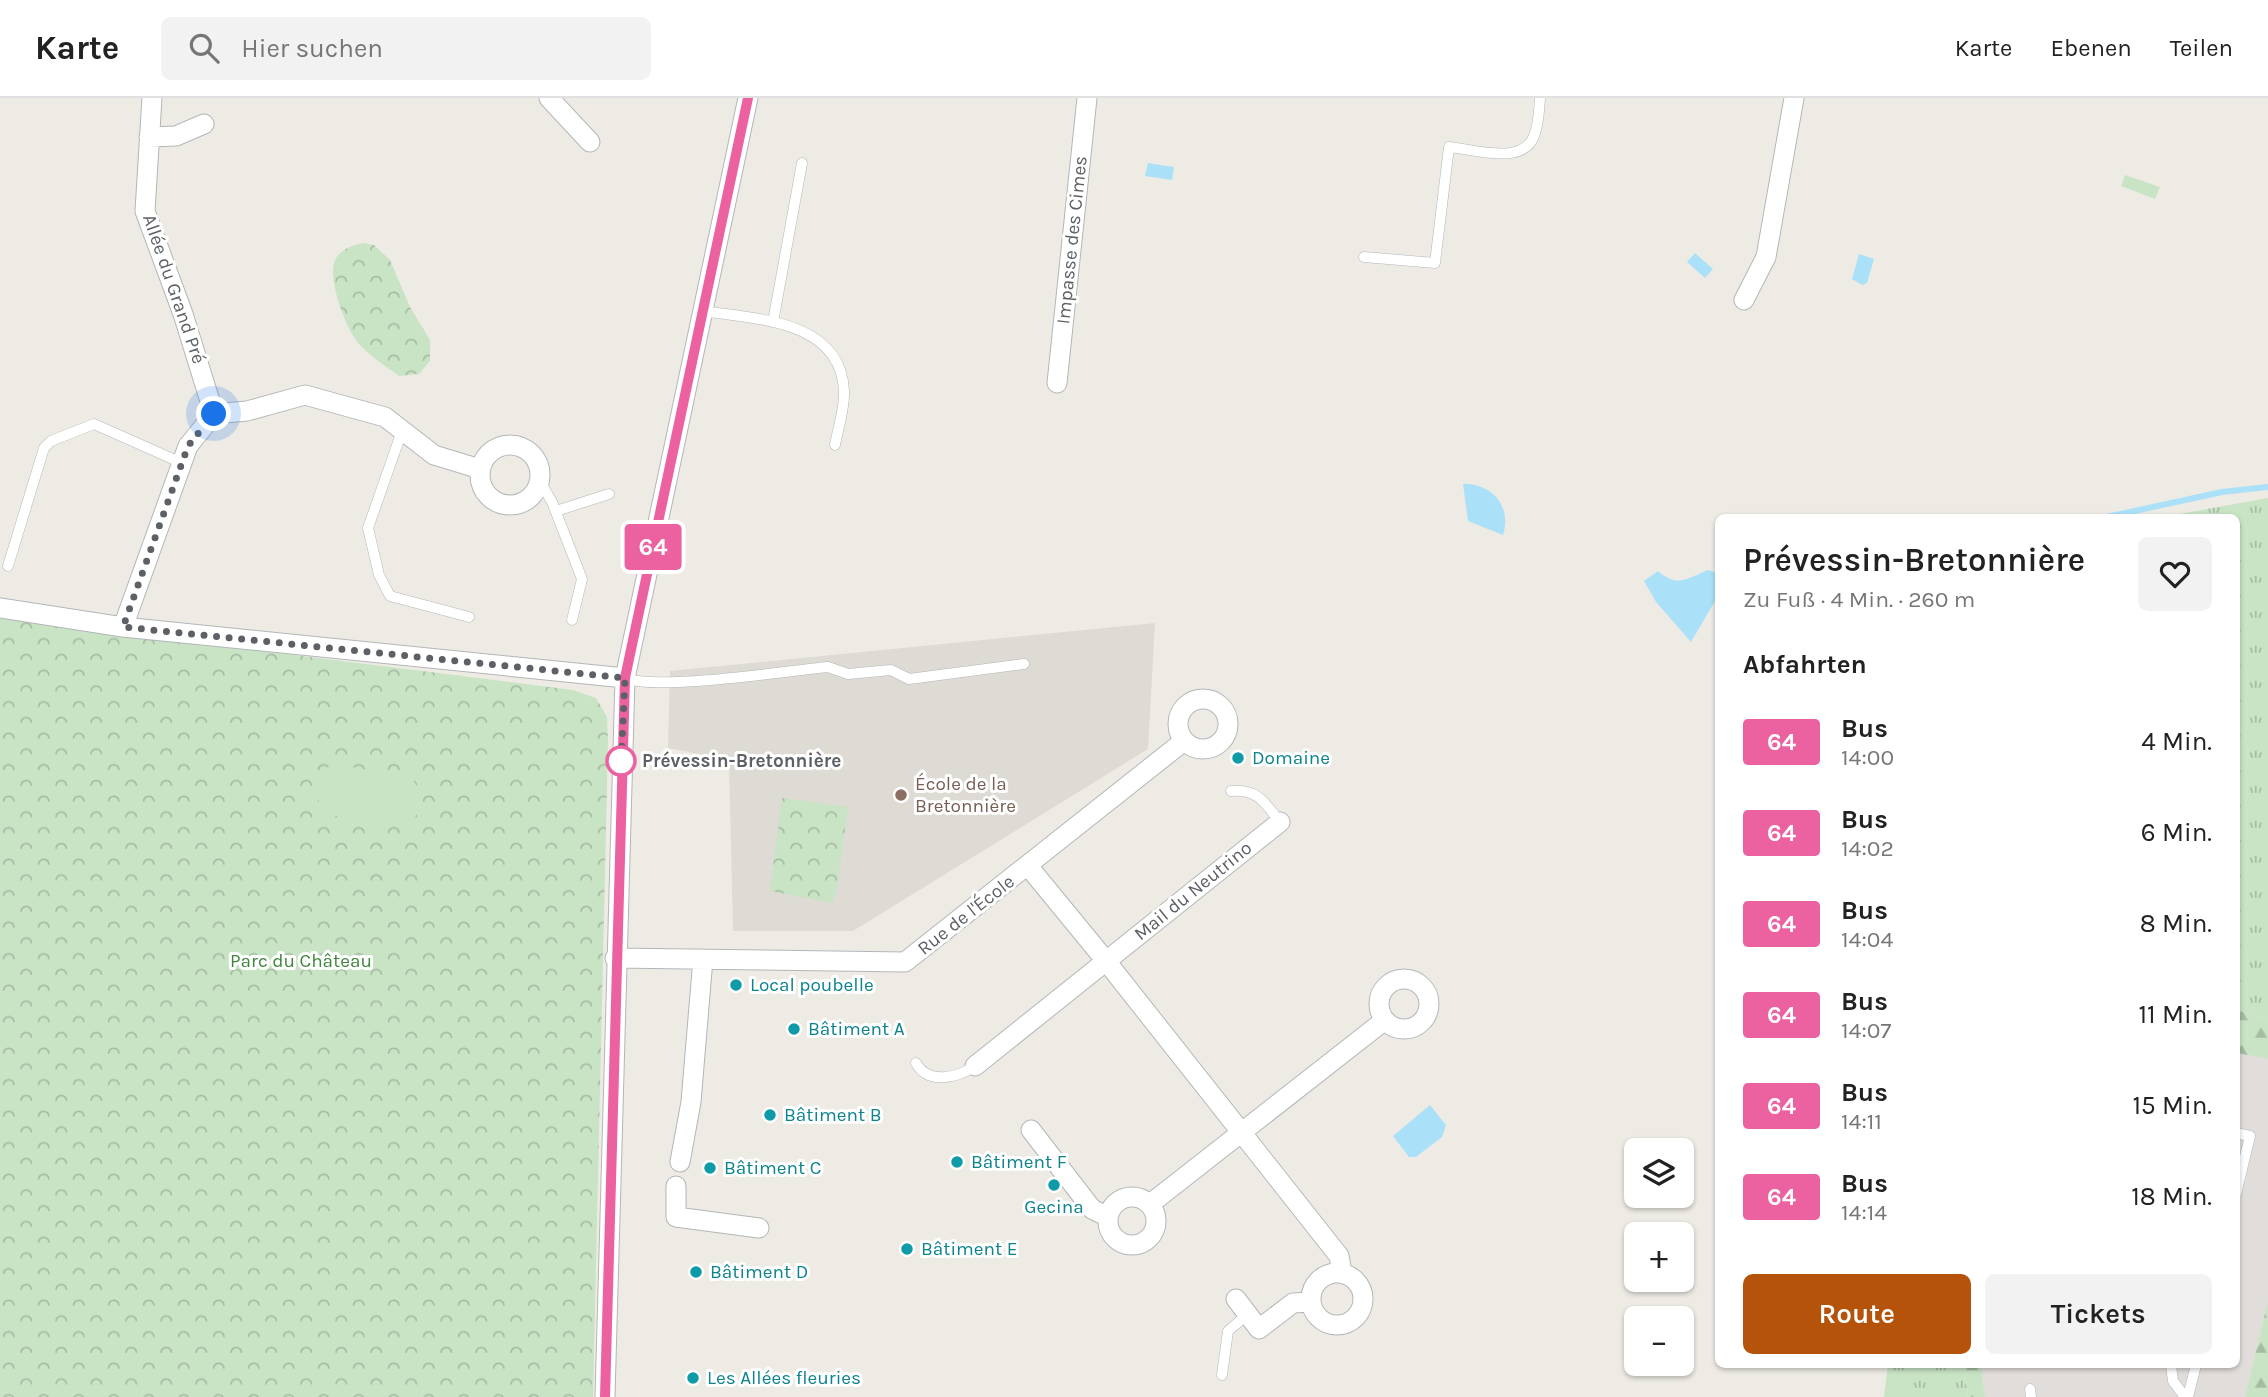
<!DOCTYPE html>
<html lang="de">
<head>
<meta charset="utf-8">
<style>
  body { margin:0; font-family:Karla,sans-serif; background:#f2f2f2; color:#222; height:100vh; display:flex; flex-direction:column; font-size:26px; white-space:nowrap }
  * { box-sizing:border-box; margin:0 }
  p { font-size:23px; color:#767676 }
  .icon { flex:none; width:38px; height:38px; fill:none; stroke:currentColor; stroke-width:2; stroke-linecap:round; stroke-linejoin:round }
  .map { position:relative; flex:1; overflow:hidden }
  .drawer { position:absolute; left:1715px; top:416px; width:525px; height:854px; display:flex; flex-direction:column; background:#fff; border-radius:10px; box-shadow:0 2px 5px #0004 }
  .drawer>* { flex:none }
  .badge { padding:0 14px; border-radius:5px; font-size:24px; line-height:46px }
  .controls { position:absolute; left:1624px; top:1040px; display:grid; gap:14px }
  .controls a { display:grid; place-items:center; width:70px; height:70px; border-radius:10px; background:#fff; box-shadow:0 2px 5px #0004; font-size:35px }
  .you { position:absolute; width:35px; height:35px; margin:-18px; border:5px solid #fff; border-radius:50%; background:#1a73e8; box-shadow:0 0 0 10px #1a73e833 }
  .map>.badge { position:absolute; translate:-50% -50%; box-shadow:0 0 0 4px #fff }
  h2 { padding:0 28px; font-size:26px; line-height:63px }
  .round { display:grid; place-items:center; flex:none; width:74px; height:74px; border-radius:10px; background:#f2f2f2 }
  .overview { display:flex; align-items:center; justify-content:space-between; height:119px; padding:0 28px }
  h1 { font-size:33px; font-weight:600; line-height:52px }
  .button { display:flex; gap:14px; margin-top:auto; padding:14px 28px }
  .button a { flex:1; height:80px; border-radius:10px; background:#b45309; color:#fff; font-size:28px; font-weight:600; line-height:80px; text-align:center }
  .button a+a { background:#f2f2f2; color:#222 }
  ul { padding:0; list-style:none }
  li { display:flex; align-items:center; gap:21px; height:91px; padding:0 28px }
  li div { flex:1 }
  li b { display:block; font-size:26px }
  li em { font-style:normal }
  li .badge { min-width:77px; font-weight:700; text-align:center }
  header { display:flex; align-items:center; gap:42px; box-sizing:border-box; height:98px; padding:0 35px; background:#fff; border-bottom:2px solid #e0e0e0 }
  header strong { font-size:33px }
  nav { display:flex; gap:38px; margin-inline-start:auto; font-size:24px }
  .search { width:490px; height:63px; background:#f2f2f2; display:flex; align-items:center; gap:18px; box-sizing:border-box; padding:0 24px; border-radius:10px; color:#767676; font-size:26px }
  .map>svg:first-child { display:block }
  .industrial { fill:#e0ddda }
  .education { fill:#dedad4 }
  .grass { fill:url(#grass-tufts) }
  .forest { fill:url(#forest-firs) }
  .park { fill:url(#park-crowns) }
  .pitch { fill:#c8e4c4 }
  .water { fill:#aae1f9 }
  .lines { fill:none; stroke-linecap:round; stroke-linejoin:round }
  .stream { stroke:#aae1f9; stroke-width:6 }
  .service-casing { stroke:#b3b6b9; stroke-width:11 }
  .minor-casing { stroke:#b3b6b9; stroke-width:21 }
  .service { stroke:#fff; stroke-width:10 }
  .minor { stroke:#fff; stroke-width:19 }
  .line-casing { stroke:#fff; stroke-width:16 }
  .line { stroke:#ec619f; stroke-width:10 }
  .walk { stroke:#5d6165; stroke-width:7; stroke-dasharray:0 12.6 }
  .culture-dot { fill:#0f9aa8; stroke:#fff; stroke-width:2.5 }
  .stop-dot { fill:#fff; stroke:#ec619f; stroke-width:3.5 }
  .education-dot { fill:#8d6e63; stroke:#fff; stroke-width:2.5 }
  .labels { text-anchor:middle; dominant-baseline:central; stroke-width:6; stroke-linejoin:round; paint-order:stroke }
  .street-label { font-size:19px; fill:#5d6165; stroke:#fff }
  .culture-label { font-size:19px; fill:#0d838f; stroke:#fff; text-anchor:start }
  .stop-label { font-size:19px; font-weight:bold; fill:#5d6165; stroke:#fff; text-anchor:start }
  .education-label { font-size:19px; fill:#785e54; stroke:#fff; text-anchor:start }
  .park-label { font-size:19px; fill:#41853c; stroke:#fff }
</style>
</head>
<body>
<header>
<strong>Karte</strong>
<div class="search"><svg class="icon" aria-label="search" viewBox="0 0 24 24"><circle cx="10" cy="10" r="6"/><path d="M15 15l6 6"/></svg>Hier suchen</div>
<nav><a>Karte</a><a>Ebenen</a><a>Teilen</a></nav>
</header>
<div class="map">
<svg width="2268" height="1299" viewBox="0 0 2268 1299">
  <defs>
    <pattern id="grass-tufts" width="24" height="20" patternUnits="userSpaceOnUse" patternTransform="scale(1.75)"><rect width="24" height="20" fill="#c8e4c4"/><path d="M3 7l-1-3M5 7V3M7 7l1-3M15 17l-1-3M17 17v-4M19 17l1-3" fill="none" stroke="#a6bca3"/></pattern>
    <pattern id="forest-firs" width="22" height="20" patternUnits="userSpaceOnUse" patternTransform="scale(1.75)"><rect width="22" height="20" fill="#c8e4c4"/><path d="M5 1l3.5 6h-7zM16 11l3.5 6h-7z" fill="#a6bca3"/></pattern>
    <pattern id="park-crowns" width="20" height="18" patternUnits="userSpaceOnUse" patternTransform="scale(1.75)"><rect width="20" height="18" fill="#c8e4c4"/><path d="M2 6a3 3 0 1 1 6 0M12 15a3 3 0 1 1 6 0" fill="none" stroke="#a6bca3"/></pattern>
  </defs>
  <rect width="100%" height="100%" fill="#eeebe5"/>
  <path class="industrial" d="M2237,955L2268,961V1203L2245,1299H1985L1981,1267H2236Z"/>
  <path class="education" d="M1155,525L1148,651L853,833H733L729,662L668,650L670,573Z"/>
  <path class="grass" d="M2268,400V922L2237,912L2236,420H2157Z
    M1888,1267H1964L1968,1299H1884Z"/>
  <path class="forest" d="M2237,912L2268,922V961L2237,955Z
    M2268,1203V1299H2245Z
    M1964,1267H1981L1985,1299H1968Z"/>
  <path class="park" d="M363,145L374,147L390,162L410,209L430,242V263L419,276L399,278C386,268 371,259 360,247C347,234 325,178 336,160C342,151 353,147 363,145Z
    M0,520L573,592L596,600L607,619L608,644L593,1299H0Z
    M782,700L848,709L837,790L832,805L770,793Z"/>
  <path class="pitch" d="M2125,77L2160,89L2155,101L2121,88Z
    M336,666L413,681L419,692L418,715L410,724L398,728L332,717L322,711L313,688L326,670Z"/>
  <path class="water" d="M1148,65L1174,69L1172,82L1145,78Z
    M1695,155L1713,171L1705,180L1687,164Z
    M1859,156L1874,161L1867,185L1862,187L1852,181Z
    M1463,386C1492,385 1512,408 1503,437L1468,423Z
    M1708,472L1718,475V498L1691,544L1656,504L1644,483L1658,473C1678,490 1685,481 1708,472Z
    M1430,1007L1446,1027L1442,1039L1416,1059H1409L1393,1038Z"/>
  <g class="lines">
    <path class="stream" d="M2102,420L2222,394L2268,389"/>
    <defs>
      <path id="service" d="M1364,159L1435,165L1449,49C1473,51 1523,68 1534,38C1539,26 1539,12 1540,0
        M703,213C756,221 841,222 844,293C845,310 838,330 835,347
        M773,224L802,65
        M402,333L368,430L379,477L390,498L469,519
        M540,383L552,404L582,481L572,522
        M556,413L609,396
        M8,468L44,350L51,343L94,326L182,365
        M625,580C659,593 785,573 828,569L848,576L891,572L909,581L1024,566
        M1231,693C1257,690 1265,705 1280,724
        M916,965C928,987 957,980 975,968
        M2236,1035L2250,1038L2236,1096
        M2171,1267L2173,1283L2185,1299
        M1222,1277L1228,1233L1248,1216
        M2030,1291L2031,1299
        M2188,1299L2196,1267"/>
      <path id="minor" d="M549,0L590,44
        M149,39L176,38L204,26
        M1744,202L1766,159L1794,0
        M1057,285L1087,0
        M214,316L247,313L305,297L385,319L434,357L480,371
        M480 377a30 30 0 1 1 60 0a30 30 0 1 1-60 0Z
        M0,510L123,529L625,580
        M123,529L188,348L214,316L183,216L145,113L152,0
        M1178 626a25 25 0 1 1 50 0a25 25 0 1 1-50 0Z
        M1028,768L1106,863L1339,1158L1342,1175
        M615,860L905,864L1184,643
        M1379 906a25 25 0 1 1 50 0a25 25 0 1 1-50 0Z
        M975,968L1280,724
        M1031,1032L1092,1111L1108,1119
        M680,1064L691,1004L703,861
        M676,1088V1119L759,1130
        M1108 1123a24 24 0 1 1 48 0a24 24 0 1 1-48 0Z
        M1150,1106L1385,922
        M1311 1201a26 26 0 1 1 52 0a26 26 0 1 1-52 0Z
        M1236,1201L1259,1231L1293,1205L1310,1204
        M605,1299L625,580L748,0"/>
    </defs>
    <use href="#service" class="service-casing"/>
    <use href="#minor" class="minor-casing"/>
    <use href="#service" class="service"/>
    <use href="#minor" class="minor"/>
  </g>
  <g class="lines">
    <defs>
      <path id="line" d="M605,1299L625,580L748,0"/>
    </defs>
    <use href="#line" class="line-casing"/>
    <use href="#line" class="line"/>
    <path class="walk" d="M214,316L188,348L123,529L625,580L621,666V663"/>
  </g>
  <g class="culture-dot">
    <circle cx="1238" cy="660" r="7"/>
    <circle cx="736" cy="887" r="7"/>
    <circle cx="794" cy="931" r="7"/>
    <circle cx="770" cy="1017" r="7"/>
    <circle cx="957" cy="1064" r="7"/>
    <circle cx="710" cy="1070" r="7"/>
    <circle cx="1054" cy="1087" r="7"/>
    <circle cx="907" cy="1151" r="7"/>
    <circle cx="696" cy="1174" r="7"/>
    <circle cx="693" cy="1280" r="7"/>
  </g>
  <circle class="stop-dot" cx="621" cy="663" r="14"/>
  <circle class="education-dot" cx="901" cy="697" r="7"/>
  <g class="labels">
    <g class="street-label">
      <text transform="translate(1072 142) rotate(-84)">Impasse des Cimes</text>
      <text transform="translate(174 191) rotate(71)">Allée du Grand Pré</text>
      <text transform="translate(1193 793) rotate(-39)">Mail du Neutrino</text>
      <text transform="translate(966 817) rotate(-38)">Rue de l'École</text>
    </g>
    <g class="culture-label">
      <text x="1252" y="660">Domaine</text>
      <text x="750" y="887">Local poubelle</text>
      <text x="808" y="931">Bâtiment A</text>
      <text x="784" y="1017">Bâtiment B</text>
      <text x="971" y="1064">Bâtiment F</text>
      <text x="724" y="1070">Bâtiment C</text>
      <text x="1054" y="1109" text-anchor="middle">Gecina</text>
      <text x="921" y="1151">Bâtiment E</text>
      <text x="710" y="1174">Bâtiment D</text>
      <text x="707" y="1280">Les Allées fleuries</text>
    </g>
    <g class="stop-label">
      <text x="642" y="663">Prévessin-Bretonnière</text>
    </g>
    <g class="education-label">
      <text x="915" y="686">École de la<tspan x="915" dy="22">Bretonnière</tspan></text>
    </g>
    <g class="park-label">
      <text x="301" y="863">Parc du Château</text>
    </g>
  </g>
</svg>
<div class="controls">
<a><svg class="icon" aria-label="layers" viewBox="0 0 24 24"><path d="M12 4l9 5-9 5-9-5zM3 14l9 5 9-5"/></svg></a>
<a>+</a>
<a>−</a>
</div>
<div class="you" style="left:214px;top:316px"></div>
<b class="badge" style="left:653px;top:449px;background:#ec619f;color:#fff">64</b>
<section class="drawer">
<div class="overview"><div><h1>Prévessin-Bretonnière</h1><p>Zu Fuß · 4 Min. · 260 m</p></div><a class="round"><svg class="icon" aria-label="heart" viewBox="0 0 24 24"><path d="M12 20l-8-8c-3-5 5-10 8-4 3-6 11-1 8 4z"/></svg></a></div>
<h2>Abfahrten</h2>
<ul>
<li><span class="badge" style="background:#ec619f;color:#fff">64</span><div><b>Bus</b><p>14:00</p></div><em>4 Min.</em></li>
<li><span class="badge" style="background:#ec619f;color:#fff">64</span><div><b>Bus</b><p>14:02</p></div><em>6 Min.</em></li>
<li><span class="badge" style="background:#ec619f;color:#fff">64</span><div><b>Bus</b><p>14:04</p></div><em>8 Min.</em></li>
<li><span class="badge" style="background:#ec619f;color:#fff">64</span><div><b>Bus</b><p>14:07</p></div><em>11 Min.</em></li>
<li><span class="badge" style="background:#ec619f;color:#fff">64</span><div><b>Bus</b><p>14:11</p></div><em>15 Min.</em></li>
<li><span class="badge" style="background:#ec619f;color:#fff">64</span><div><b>Bus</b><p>14:14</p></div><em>18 Min.</em></li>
</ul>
<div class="button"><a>Route</a><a>Tickets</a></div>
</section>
</div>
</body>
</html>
